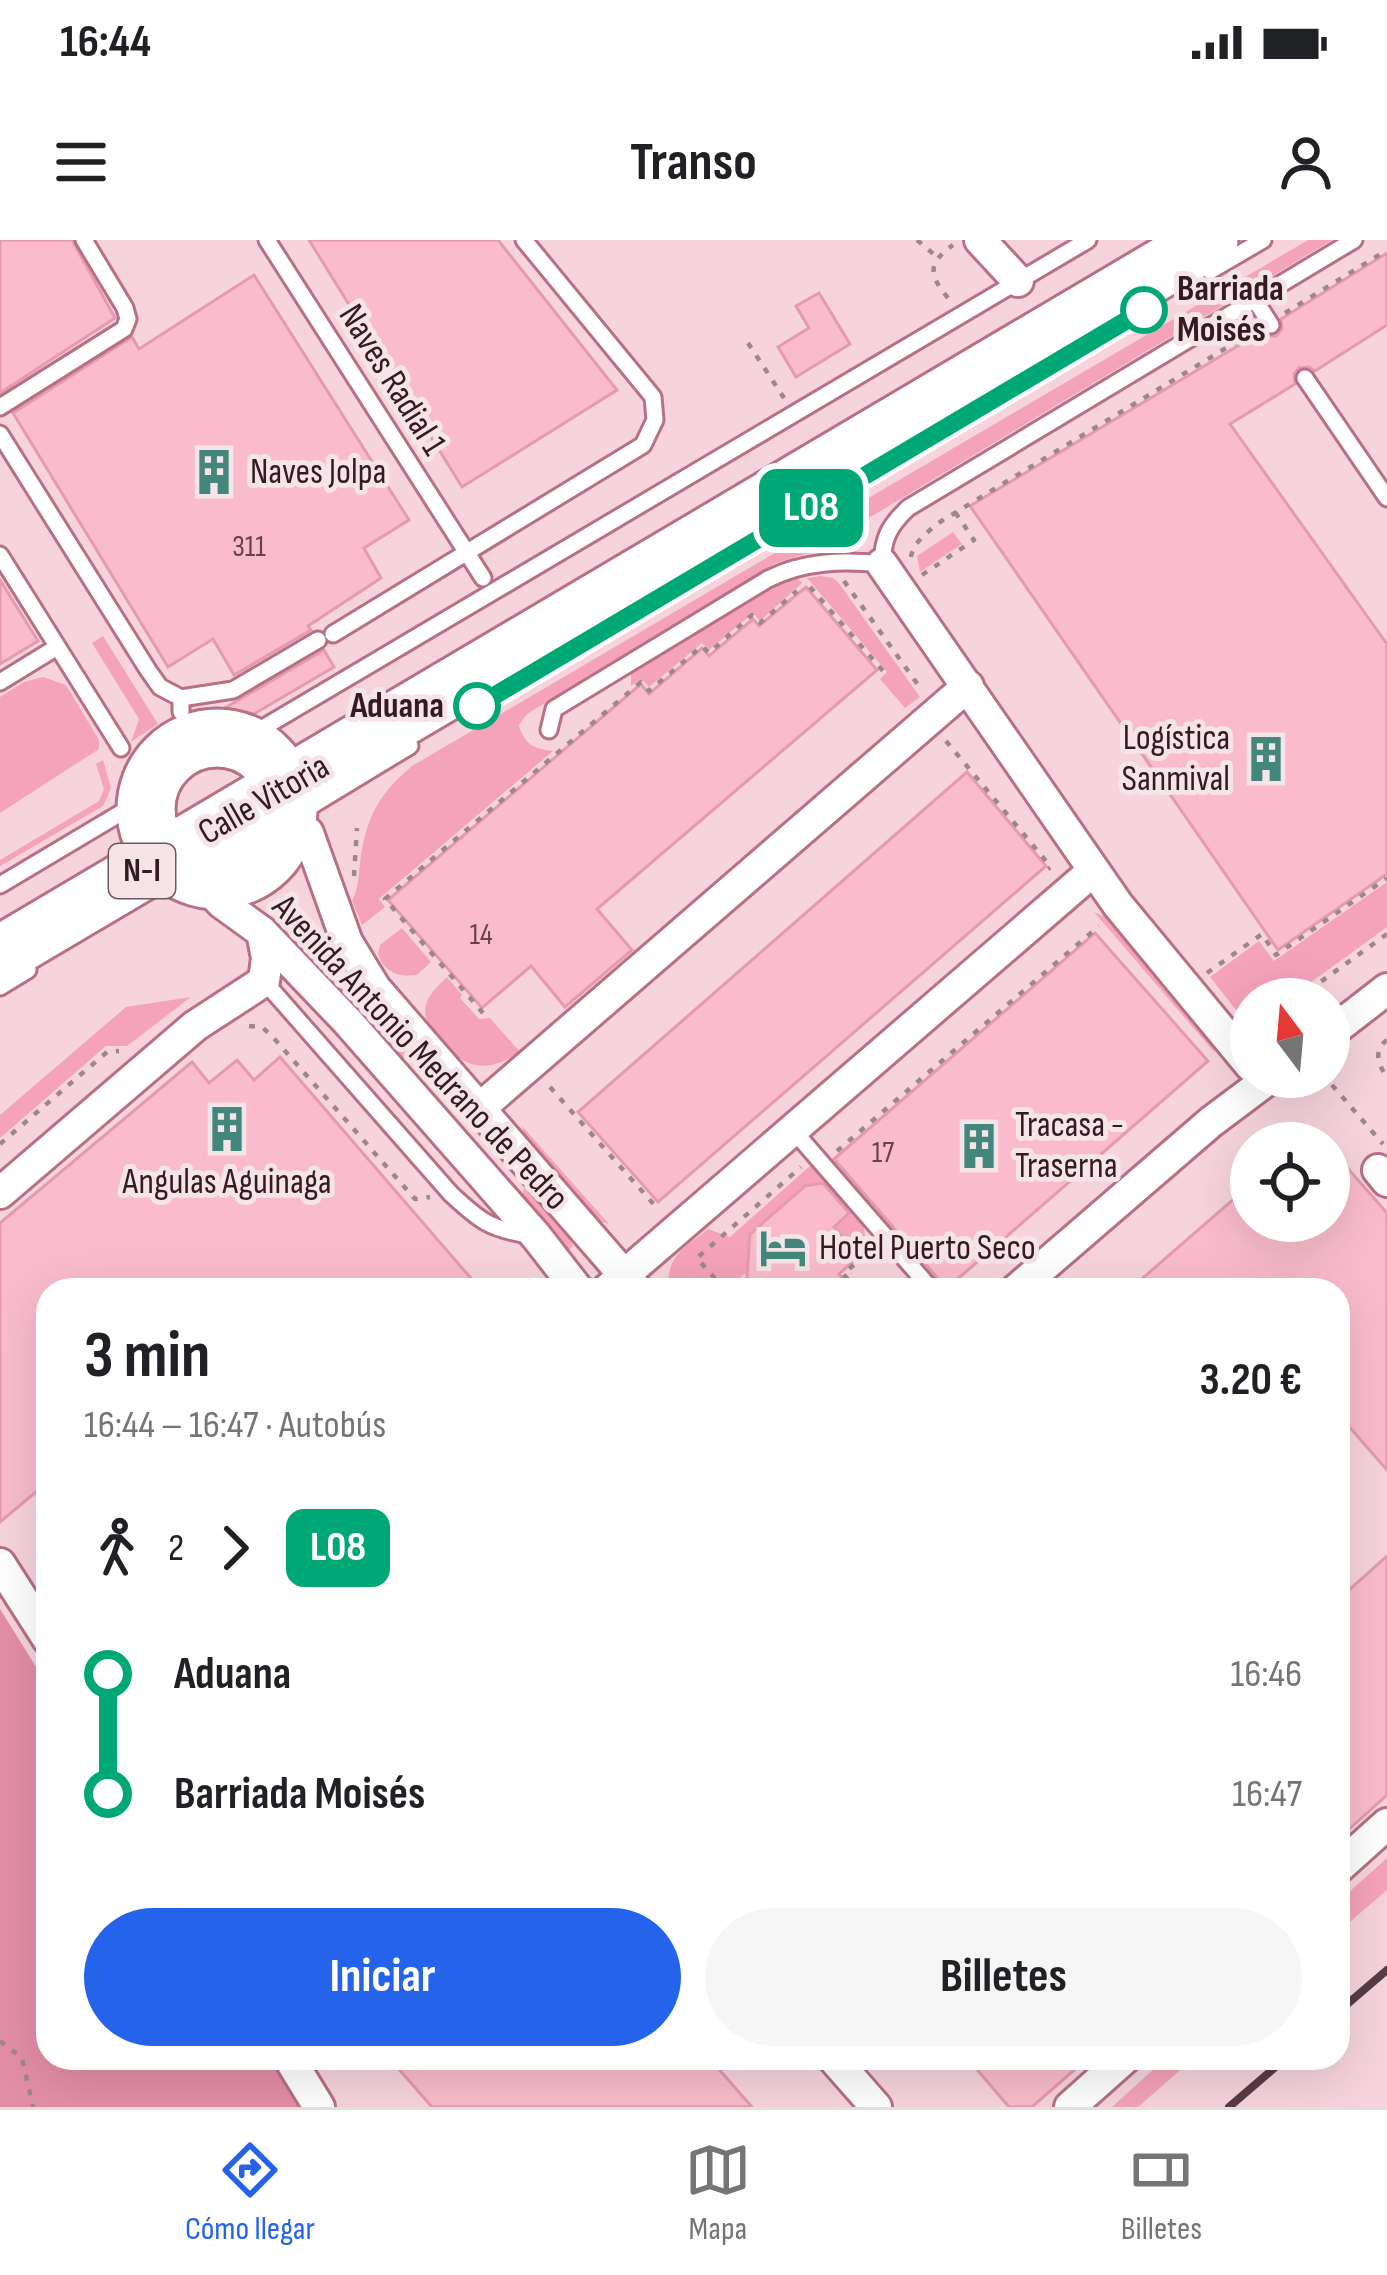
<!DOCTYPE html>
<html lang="es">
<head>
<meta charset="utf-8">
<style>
  body { margin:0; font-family:"Sofia Sans Condensed",sans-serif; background:#f6f6f6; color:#202124; height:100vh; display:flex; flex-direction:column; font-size:45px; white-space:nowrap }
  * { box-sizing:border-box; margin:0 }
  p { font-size:39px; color:#757577 }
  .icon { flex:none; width:66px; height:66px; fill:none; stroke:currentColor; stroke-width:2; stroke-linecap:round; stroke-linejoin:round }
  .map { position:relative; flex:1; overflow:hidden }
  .details { position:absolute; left:36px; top:1038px; width:1314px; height:792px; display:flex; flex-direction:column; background:#fff; border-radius:36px; box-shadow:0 12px 48px #0002 }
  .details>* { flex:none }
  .badge { padding:0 24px; border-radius:18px; font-size:42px; line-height:78px }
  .needle { width:78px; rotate:344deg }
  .buttons { position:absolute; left:1230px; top:738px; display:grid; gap:24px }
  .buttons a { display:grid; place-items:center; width:120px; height:120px; border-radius:50%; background:#fff; box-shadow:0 12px 48px #0002; font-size:60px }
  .map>.badge { position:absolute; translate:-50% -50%; box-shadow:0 0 0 6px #fff }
  .legs { display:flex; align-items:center; gap:18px; height:132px; padding:0 48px; font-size:39px }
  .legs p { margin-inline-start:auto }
  .head { display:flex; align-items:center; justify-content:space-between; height:204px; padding:0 48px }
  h1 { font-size:66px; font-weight:700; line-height:90px }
  .button { display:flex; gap:24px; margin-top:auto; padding:24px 48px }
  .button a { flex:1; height:138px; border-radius:72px; background:#2563eb; color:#fff; font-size:48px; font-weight:700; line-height:138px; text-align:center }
  .button a+a { background:#f6f6f6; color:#202124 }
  ul { padding:0 48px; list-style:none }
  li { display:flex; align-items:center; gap:42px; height:120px; font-size:45px }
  li i { display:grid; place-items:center; width:18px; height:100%; margin:0 15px; background:currentColor }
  li i::after { content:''; width:30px; height:30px; margin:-15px; border:9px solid; border-radius:50%; background:#fff }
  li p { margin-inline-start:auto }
  li:first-child i { background:linear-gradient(#0000 50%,currentColor 0) }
  li:last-child i { background:linear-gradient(currentColor 50%,#0000 0) }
  .status { display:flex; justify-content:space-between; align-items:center; height:84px; padding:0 60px; background:#fff; direction:ltr }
  .status svg { height:33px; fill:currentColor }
  header { display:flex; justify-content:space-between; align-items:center; height:156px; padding:0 48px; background:#fff; font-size:54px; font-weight:700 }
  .tab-bar { display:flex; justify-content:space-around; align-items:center; height:168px; border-top:3px solid #e0e0e0; background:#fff; font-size:33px; color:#757577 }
  .tab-bar a { display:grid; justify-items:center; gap:6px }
  .tab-bar .selected { color:#2563eb }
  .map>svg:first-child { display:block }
  .built { fill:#f7d4dd; fill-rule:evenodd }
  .green { fill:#f5a3ba }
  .forest { fill:#e38ea7 }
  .building { fill:#fabccc; stroke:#e59aaf; stroke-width:3 }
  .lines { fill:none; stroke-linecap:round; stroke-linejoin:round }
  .lane-casing { stroke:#b77084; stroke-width:21 }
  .street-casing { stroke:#b77084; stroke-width:36 }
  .highway-casing { stroke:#b77084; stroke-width:63 }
  .path { stroke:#9d878d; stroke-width:4.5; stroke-dasharray:6 9; stroke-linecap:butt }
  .lane { stroke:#fff; stroke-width:15 }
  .street { stroke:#fff; stroke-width:30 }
  .highway { stroke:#fff; stroke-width:57 }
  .rail { stroke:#573c45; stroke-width:8 }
  .line-1-casing { stroke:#fff; stroke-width:27 }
  .line-1 { stroke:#00a876; stroke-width:18 }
  .stop-1-dot { fill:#fff; stroke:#00a876; stroke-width:6 }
  .labels { text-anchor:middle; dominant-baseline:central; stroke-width:10; stroke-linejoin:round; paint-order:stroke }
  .number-label { font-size:30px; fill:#67424d }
  .shield { fill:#f5e4e8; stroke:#6f575e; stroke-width:3 }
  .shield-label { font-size:33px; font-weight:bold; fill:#361a23 }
  .stop-label { font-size:36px; font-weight:bold; fill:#361a23; stroke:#f5e4e8; text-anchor:start }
  .street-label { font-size:36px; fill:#361a23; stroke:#f5e4e8 }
  .poi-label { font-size:36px; fill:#361a23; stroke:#f5e4e8; text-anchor:start }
</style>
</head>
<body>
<div class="status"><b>16:44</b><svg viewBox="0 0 49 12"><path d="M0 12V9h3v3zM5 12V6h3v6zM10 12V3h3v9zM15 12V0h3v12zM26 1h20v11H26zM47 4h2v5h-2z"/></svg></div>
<header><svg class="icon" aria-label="menu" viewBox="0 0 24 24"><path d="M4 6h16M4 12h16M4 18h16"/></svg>Transo<svg class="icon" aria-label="person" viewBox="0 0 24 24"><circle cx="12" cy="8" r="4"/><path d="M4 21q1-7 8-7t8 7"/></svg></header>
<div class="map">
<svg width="1387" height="1867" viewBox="0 0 1387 1867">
  <rect width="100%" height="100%" fill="#f5e4e8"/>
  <path class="built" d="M0,0H1387V1867H0ZM1251,759H1329V837H1251ZM1251,903H1329V981H1251ZM48,1050H1338V1818H48Z"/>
  <path class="green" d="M1308,0H1332L862,282L859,291L868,295L837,311L805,314L776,323L527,474L519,485C524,504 534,509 553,511L379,659L385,667L362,685L352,661C360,645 358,633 361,615C368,574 380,553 412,526Z
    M953,292L962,304L920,332L917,316Z
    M795,335L802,343L760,381L753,373L709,410L702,403L649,447L641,439L631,446V433Z
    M821,336L833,338L838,342L920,457L905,468L880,439L887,432L807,338Z
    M103,396L158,484L131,502L139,479L92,403Z
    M43,437L66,445L99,500V509L0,573V457L24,442Z
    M103,520L111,548L103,566L0,626V620L99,561L104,549L96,524Z
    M1387,642V687L1288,759H1251V778L1240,775L1210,737L1259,701L1274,721Z
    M1094,672L1106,677L1210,796L1215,813Z
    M402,688L431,722L417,735C398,737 385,733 378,714L380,705Z
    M447,737L462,755L460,758L479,779L490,778L520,812C483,836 462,827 436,796C426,785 422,774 428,759C432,751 441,743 447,737Z
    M349,744L413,818L395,816L341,752L343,746Z
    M191,757L127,806H106L0,898V875L126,767Z
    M522,886L609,984C578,977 544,922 524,897Z
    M811,925L864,986L865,996L854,1010L834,987L811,947L805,946L801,953L792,957L750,994L747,1032L726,1050H668C667,1015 683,1009 708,989L730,997Z
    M525,947L569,997L573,1006L570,1009H565L521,956Z
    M1387,1618V1650L1338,1692V1662Z
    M1166,1818H1194L1138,1867H1112Z"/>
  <path class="forest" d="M0,1369L48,1446V1818H279L309,1867H0Z"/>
  <path class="building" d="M0,0H72L115,78L0,153Z
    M309,0H498L617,150L462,247Z
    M1387,13V85L1315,131L1309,127L1299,128L1294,134L1295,144L1230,184L1387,404V634L1278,710L970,266L1261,92L1267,96H1276L1282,89L1281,79Z
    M254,35L409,280L364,308L381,338L308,386L311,390L234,435L213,399L168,427L13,173L132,97L139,109Z
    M819,53L850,104L796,137L778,107L809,88L796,66Z
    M0,340L38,401L0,424Z
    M806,347L877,430L597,669L632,710L565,767L531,726L482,768L388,660L641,444L649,454L702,408L709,416L753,379L759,386Z
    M324,410L334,427L254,474L225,468Z
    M967,532L1046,626L658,962L578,872Z
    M1095,693L1208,821L945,1050L941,1042L834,919Z
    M280,817L481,1050H48V1242L0,1282V983L192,822L209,843L237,820L254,840Z
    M1329,907L1387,973V1230L1338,1174V1050H1129L1251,944V981H1329Z
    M823,943L849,973L834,987L859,1016L839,1034L854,1050H746L750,994L805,946Z
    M1387,1316V1555L1338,1599V1360Z
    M389,1818H709L752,1867H432Z
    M967,1818H1088L1032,1867H1009Z"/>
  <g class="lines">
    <defs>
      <path id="lane" d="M267,0L483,338
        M1210,31L1263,0
        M1255,60L1271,85
        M1305,138L1387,258
        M0,167L124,89L128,79L125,68L84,0
        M0,194L148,430L160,447L181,458V472
        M0,315L121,508
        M333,394L643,205L655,180L653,157L524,0
        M0,442L57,407
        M181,458L233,450L318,400
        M549,490L554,469L768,339C804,321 842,320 882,324C883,298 889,286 908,268L1354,0
        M239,502L1088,0
        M287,575L311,566L410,506
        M0,645L146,558
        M264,741L451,954C480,981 490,989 529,995
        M0,747L28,730
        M793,890L932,1050"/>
      <path id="street" d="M980,0L1018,41
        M882,324L1118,665L1251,826
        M287,575L308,593L347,702L375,748L637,1050
        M197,637L222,663L262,692L348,782L536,996L578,1050
        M1329,794L1387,749
        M480,868L968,446
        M1378,930L1387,941
        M0,953L195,786L264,741L267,718L262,692
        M607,1050L1093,631
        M1016,1050L1211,882L1271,837
        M0,1324L48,1399
        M1338,1628L1387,1584
        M289,1818L319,1867
        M833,1818L876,1867
        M1070,1867L1125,1818"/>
      <path id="highway" d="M146 569a71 71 0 1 1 142 0a71 71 0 1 1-142 0Z
        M0,715L1209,0"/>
    </defs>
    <use href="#lane" class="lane-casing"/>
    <use href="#street" class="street-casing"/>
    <use href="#highway" class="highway-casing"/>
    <path class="path" d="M917,0L937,17
      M948,58C928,34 928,23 953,5
      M1285,73L1387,10
      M748,103L784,158
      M911,317C913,302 929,291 940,282L1254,91
      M922,335L974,300L955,272
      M844,341L921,449
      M810,347L883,431L877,436
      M946,501L1051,627L1048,629
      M354,636L357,588
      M1207,733L1262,694L1276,715L1387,638
      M1297,759L1387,694
      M483,773L385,659L641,442L649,451L702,406L709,413L752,375L760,383L797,351
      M249,786L262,787L272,796L415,959L430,957
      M1387,800C1373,810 1378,825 1387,837
      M1332,845L1383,904
      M550,847L657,968
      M0,904L107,812L119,811
      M837,911L1099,686
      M477,1045L491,1044L505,1050
      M725,1050L697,1018L801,927
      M858,1050L843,1034L873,1009
      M41,1427L48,1438
      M0,1801L22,1818L33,1867"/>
    <use href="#lane" class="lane"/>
    <use href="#street" class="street"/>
    <use href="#highway" class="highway"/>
    <path class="rail" d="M1338,1772L1387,1730
      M1229,1867L1286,1818"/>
  </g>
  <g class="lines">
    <defs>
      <path id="line-1" d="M477,466L1144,70"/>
    </defs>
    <use href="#line-1" class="line-1-casing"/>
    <use href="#line-1" class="line-1"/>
  </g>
  <defs>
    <symbol id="building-bare" viewBox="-9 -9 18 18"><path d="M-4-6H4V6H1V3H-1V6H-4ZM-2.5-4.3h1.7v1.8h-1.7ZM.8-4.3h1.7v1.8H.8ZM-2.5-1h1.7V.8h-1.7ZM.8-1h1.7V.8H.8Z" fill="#43877c" stroke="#f5e4e8" stroke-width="2.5" paint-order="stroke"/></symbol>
    <symbol id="hotel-bare" viewBox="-9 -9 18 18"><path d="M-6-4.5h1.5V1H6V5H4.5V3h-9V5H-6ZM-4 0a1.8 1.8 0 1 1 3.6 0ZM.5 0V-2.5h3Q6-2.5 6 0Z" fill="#43877c" stroke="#f5e4e8" stroke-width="2.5" paint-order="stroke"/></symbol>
  </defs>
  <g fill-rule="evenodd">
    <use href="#building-bare" x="181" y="199" width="66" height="66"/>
    <use href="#building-bare" x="1233" y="486" width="66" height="66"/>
    <use href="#building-bare" x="194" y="856" width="66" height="66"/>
    <use href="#building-bare" x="946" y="873" width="66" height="66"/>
    <use href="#hotel-bare" x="750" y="975" width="66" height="66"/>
  </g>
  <g class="stop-1-dot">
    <circle cx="1144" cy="70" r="21"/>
    <circle cx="477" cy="466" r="21"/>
  </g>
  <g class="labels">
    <g class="number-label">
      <text x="249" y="307">311</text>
      <text x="481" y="695">14</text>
      <text x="883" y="913">17</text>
    </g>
    <rect class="shield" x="109" y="604" width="66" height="54" rx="9"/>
    <g class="shield-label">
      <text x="142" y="631">N-I</text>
    </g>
    <g class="stop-label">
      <text x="1177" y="49">Barriada<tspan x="1177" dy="41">Moisés</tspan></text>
      <text x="444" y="466" text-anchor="end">Aduana</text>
    </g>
    <g class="street-label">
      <text transform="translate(392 140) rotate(58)">Naves Radial 1</text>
      <text transform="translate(264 560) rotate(-30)">Calle Vitoria</text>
      <text transform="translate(420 813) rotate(47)">Avenida Antonio Medrano de Pedro</text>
    </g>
    <g class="poi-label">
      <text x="250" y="232">Naves Jolpa</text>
      <text x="1230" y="498" text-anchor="end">Logística<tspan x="1230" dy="41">Sanmival</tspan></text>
      <text x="1015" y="885">Tracasa -<tspan x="1015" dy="41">Traserna</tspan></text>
      <text x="227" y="942" text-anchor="middle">Angulas Aguinaga</text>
      <text x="819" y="1008">Hotel Puerto Seco</text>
    </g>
  </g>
</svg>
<div class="buttons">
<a><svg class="needle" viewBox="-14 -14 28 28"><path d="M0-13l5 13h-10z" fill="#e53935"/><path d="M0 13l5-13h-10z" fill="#757577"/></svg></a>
<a><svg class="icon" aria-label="locate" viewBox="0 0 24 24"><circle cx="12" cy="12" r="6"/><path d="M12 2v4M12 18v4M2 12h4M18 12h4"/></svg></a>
</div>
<b class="badge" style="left:811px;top:268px;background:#00a876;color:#fff">L08</b>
<section class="details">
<div class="head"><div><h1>3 min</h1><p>16:44 – 16:47 · Autobús</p></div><b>3.20 €</b></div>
<div class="legs"><svg class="icon" aria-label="walk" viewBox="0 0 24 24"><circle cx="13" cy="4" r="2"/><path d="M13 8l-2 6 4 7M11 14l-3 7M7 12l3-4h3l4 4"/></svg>2<svg class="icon" aria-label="forward" viewBox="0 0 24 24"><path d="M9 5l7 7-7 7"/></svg><b class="badge" style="background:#00a876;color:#fff">L08</b></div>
<ul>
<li><i style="color:#00a876"></i><b>Aduana</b><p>16:46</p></li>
<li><i style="color:#00a876"></i><b>Barriada Moisés</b><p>16:47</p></li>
</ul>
<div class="button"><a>Iniciar</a><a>Billetes</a></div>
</section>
</div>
<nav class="tab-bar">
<a class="selected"><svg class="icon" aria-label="directions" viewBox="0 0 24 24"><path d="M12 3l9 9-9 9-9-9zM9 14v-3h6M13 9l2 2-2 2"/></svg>Cómo llegar</a>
<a><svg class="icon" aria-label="map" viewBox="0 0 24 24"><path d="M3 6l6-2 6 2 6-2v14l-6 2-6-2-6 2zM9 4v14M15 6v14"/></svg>Mapa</a>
<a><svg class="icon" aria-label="tickets" viewBox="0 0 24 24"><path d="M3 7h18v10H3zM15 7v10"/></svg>Billetes</a>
</nav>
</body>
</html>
